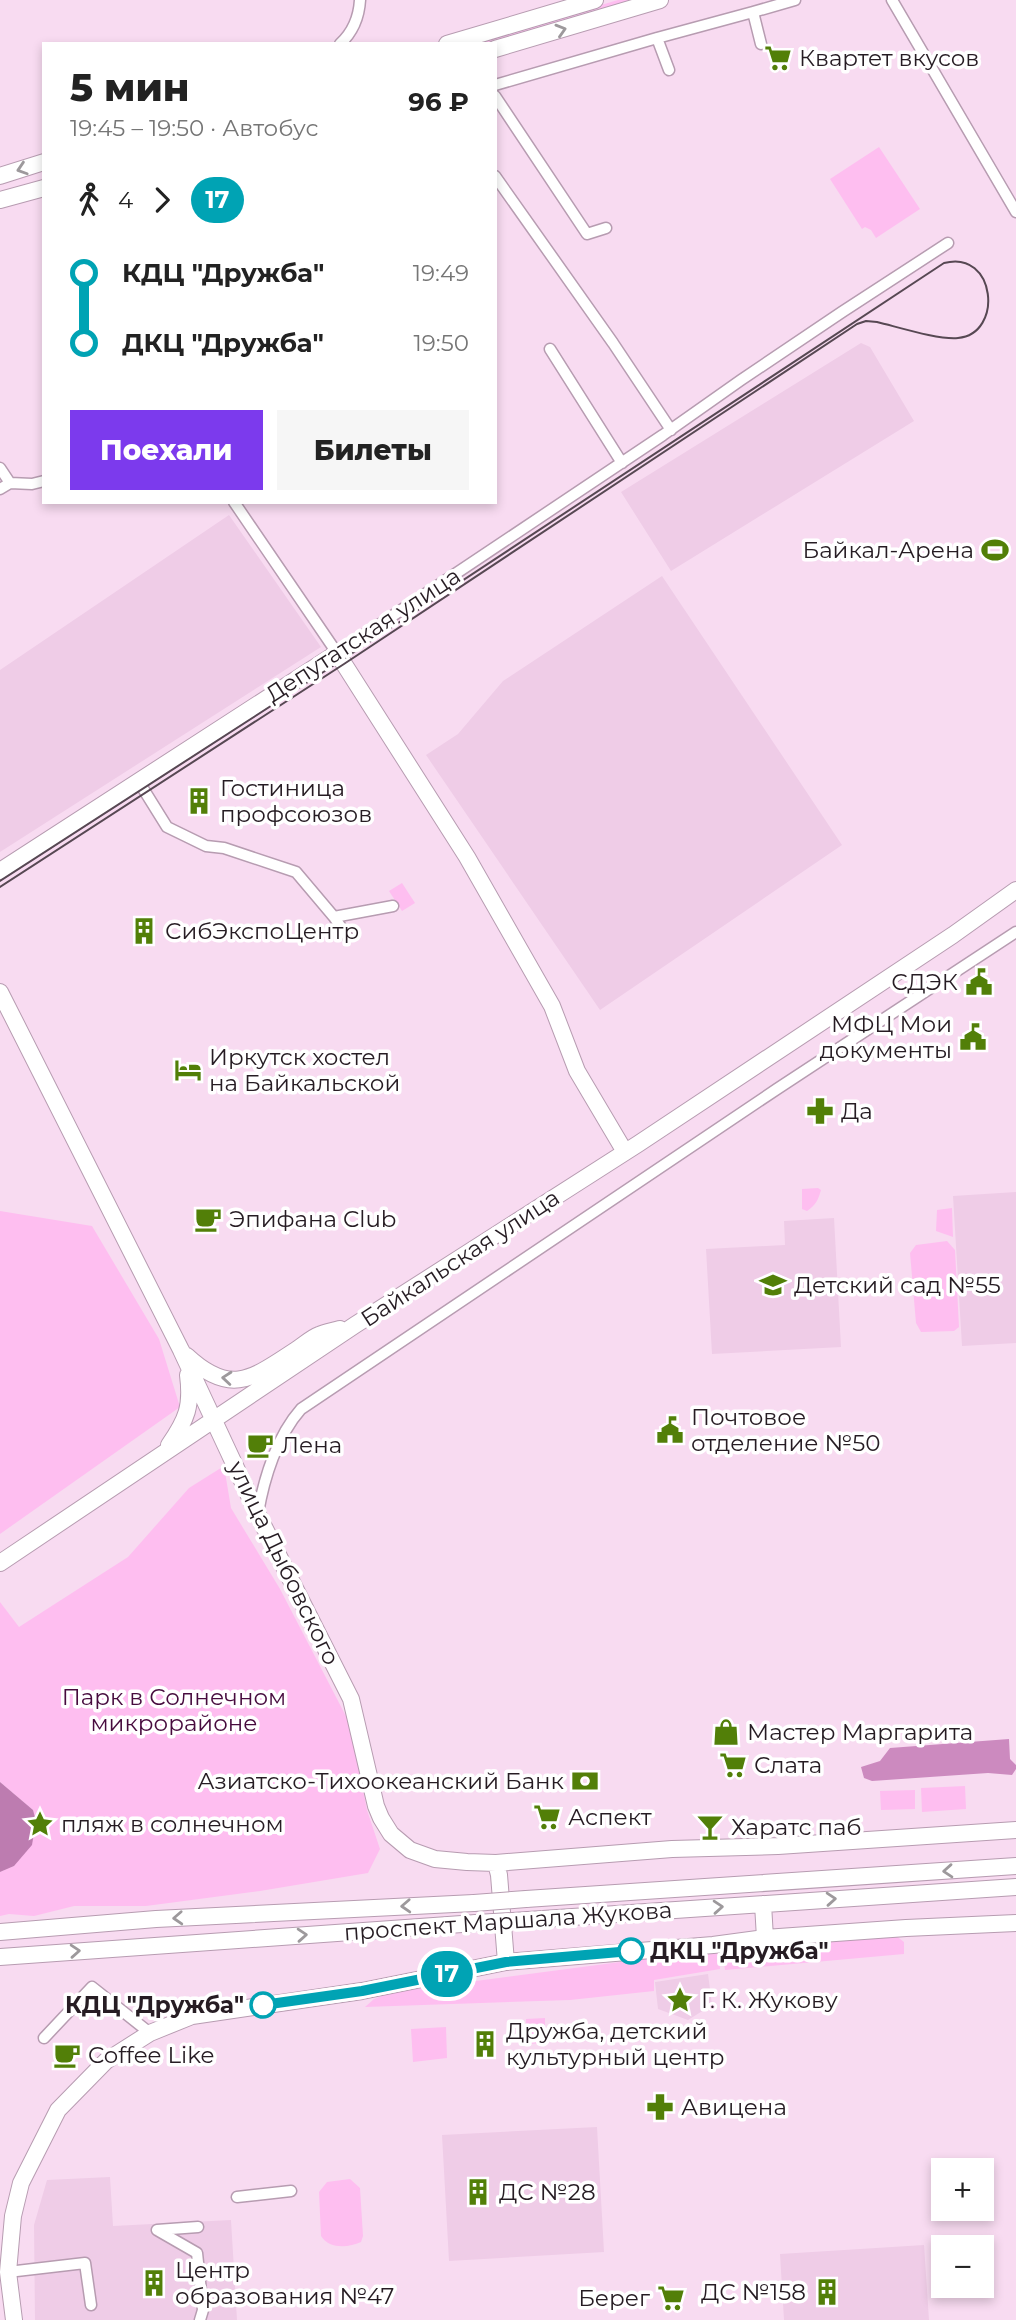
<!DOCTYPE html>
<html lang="ru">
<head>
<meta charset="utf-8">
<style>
  body { margin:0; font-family:Montserrat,sans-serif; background:#f6f6f6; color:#222; height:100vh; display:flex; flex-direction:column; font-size:26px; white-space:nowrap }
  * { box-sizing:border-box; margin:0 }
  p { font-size:23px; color:#767676 }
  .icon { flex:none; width:38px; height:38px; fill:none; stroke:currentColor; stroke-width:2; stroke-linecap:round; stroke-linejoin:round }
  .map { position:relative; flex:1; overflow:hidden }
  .side { position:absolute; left:42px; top:42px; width:455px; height:462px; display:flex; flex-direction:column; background:#fff; border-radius:0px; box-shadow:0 4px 10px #0003 }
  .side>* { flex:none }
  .badge { padding:0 14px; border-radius:23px; font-size:24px; line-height:46px }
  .controls { position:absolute; left:931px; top:2158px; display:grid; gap:14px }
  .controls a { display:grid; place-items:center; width:63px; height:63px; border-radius:0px; background:#fff; box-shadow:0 4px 10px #0003; font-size:35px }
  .map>.badge { position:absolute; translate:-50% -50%; box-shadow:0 0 0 4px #fff }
  .legs { display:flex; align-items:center; gap:10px; height:77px; padding:0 28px; font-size:23px }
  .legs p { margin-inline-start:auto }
  .head { display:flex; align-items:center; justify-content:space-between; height:119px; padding:0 28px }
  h1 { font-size:38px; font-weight:800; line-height:52px }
  .action { display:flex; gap:14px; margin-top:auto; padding:14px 28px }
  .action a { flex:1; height:80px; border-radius:0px; background:#7c3aed; color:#fff; font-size:28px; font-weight:800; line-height:80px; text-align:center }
  .action a+a { background:#f6f6f6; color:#222 }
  ul { padding:0 28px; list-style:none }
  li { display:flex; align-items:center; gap:24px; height:70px; font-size:26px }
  li i { display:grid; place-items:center; width:10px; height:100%; margin:0 9px; background:currentColor }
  li i::after { content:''; width:18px; height:18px; margin:-9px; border:5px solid; border-radius:50%; background:#fff }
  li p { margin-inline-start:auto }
  li:first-child i { background:linear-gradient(#0000 50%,currentColor 0) }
  li:last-child i { background:linear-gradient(currentColor 50%,#0000 0) }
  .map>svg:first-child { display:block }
  .built { fill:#efcce7 }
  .green { fill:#febef0 }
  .forest { fill:#cc8abf }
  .water { fill:#bd7cb0 }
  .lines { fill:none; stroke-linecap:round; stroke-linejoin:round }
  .street-casing { stroke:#b79cb1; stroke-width:13 }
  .secondary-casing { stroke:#b79cb1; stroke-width:18 }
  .street { stroke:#fff; stroke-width:10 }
  .secondary { stroke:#fff; stroke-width:16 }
  .tram { stroke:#574853; stroke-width:2 }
  .secondary-bridge-casing { stroke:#b79cb1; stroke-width:18; stroke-linecap:butt }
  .secondary-bridge { stroke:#fff; stroke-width:16 }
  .oneway { stroke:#9d999c }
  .line-1-casing { stroke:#fff; stroke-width:16 }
  .line-1 { stroke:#00a3b4; stroke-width:10 }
  .stop-1-dot { fill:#fff; stroke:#00a3b4; stroke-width:3.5 }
  .labels { text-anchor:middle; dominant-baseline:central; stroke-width:7; stroke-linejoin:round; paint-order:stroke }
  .poi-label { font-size:23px; fill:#261c23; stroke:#fff; text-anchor:start }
  .street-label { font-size:23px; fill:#261c23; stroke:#fff }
  .park-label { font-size:23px; fill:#470b3e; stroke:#fff }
  .stop-label { font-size:23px; font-weight:bold; fill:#261c23; stroke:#fff; text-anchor:start }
</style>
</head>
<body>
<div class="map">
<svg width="1016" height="2320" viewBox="0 0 1016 2320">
  <rect width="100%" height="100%" fill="#f8dbf1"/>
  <path class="built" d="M861,343L870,347L914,421L671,571L621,492Z
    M229,515L321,647L0,852V670Z
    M662,576L842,845L600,1010L426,755L458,734L503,681Z
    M1016,1192V1343L962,1346L953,1196Z
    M834,1218L841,1347L712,1354L706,1249L785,1245L784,1221Z
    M708,1974L712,2005L688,2020L658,2009L655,1982Z
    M597,2127L604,2252L449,2261L442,2135Z
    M110,2177L113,2226L231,2220L237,2320H35L34,2225L47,2180Z
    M924,2245L929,2320H784L780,2254Z"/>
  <path class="green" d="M618,0H637L487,44H469Z
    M879,147L920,209L876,238L871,230L865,227L862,229L830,179Z
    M402,883L415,903L402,911L389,891Z
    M818,1188L821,1190C818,1200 816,1205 807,1211L802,1209V1189Z
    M952,1208L953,1237L936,1231L937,1210Z
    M0,1211L92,1226L159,1339L180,1407L0,1534Z
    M947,1241L955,1250L959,1327L954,1331L921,1332L916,1323L910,1253L916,1245Z
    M224,1466L231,1508L280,1589L350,1724L367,1810L380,1849L368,1873L260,1891L146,1906H74L34,1916L9,1914L0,1916V1872L14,1866L33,1810L0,1782V1602L19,1627L128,1557L189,1488Z
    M965,1786L966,1809L922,1812L921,1788Z
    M915,1790V1809L881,1810L880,1791Z
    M895,1935L904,1942V1954L725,1970L722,1948Z
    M719,1949L720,1969L654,1980V1991L570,2000L365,2007L374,1999L392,1992Z
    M545,2018V2043L526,2044V2019Z
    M446,2027L447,2058L413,2062L411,2029Z
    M350,2179L360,2188L363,2236L361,2242C348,2248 329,2249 321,2236L319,2192L327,2182Z"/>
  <path class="forest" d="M1009,1739L1010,1759L1016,1765V1769L1012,1775L988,1773L872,1781L864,1778L861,1767L880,1761L890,1748Z"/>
  <path class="water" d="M0,1782L33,1810L36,1821L32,1845L14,1866L0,1872Z"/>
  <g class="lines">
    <defs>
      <path id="street" d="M892,0L1016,212
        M340,44C353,32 359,18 360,0
        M761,44L753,12L795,0
        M669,70L657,38L753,12
        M495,85L657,38
        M495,96L587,234L606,228
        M495,176L613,343L671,430
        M550,349L622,463
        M0,468L10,483L0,489
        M10,483L32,484L44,481
        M234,502L337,653L663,435L741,380L842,312L948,243
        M139,782L167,827L206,846L224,848L296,872L334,917L393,906
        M334,917L347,936
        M258,1513C264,1478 277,1436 301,1409L777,1089L1016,932
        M44,2038L92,1987L150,2033
        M237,2197L291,2191
        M157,2230L197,2253L203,2310L200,2320
        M157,2230L198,2227
        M8,2272L85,2263L91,2305"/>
      <path id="secondary" d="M447,44L595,0
        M495,49L660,0
        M0,176L44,162
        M0,200L44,188
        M0,871L337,653L467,857L552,1006L577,1071L625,1152
        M0,992L181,1350L258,1515L351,1699L376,1806L381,1818L391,1834L410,1850L435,1859L467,1862L496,1863L672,1849L778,1846L1016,1830
        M187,1356C231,1397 253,1378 296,1350C304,1345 311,1338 319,1335C325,1332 333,1331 340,1329
        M169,1445C187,1419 192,1406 188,1375
        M0,1563L355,1325L638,1144L953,935L1016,890
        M496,1863L499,1875L506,1962
        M526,1899L1016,1866
        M763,1904L765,1938
        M528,1920L1016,1887
        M0,1932L156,1919L474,1903
        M0,1957L476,1923
        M14,2320L8,2272L13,2216L21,2183L58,2110L106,2061L150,2033L192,2016L362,1991L506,1962L713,1945L765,1938L906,1928L1016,1923"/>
    </defs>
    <use href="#street" class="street-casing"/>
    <use href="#secondary" class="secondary-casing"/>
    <use href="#street" class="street"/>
    <use href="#secondary" class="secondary"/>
    <path class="tram" d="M0,881L342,660L944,263C996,249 1004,334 958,338C939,340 898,327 877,322L866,321L857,324L344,664L0,887"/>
    <defs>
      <path id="secondary-bridge" d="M474,1903L526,1899
        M476,1923L528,1920"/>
    </defs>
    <use href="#secondary-bridge" class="secondary-bridge-casing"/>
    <use href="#secondary-bridge" class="secondary-bridge"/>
  </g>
  <defs><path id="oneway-chevron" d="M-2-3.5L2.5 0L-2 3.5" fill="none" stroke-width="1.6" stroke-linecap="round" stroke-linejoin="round" transform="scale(1.75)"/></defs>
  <g class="oneway">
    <use href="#oneway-chevron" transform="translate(561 30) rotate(-17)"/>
    <use href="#oneway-chevron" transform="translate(22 169) rotate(162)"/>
    <use href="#oneway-chevron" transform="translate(227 1378) rotate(-175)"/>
    <use href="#oneway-chevron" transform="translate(948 1871) rotate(176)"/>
    <use href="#oneway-chevron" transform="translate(831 1899) rotate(-4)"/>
    <use href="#oneway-chevron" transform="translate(406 1906) rotate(177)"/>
    <use href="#oneway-chevron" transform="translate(718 1907) rotate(-4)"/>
    <use href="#oneway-chevron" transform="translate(178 1918) rotate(177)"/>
    <use href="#oneway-chevron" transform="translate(302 1935) rotate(-4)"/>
    <use href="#oneway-chevron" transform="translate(75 1951) rotate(-4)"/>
  </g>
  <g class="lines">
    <defs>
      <path id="line-1" d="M263,2005L362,1991L506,1962L631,1951"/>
    </defs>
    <use href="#line-1" class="line-1-casing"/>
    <use href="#line-1" class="line-1"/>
  </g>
  <defs>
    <symbol id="supermarket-bare" viewBox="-9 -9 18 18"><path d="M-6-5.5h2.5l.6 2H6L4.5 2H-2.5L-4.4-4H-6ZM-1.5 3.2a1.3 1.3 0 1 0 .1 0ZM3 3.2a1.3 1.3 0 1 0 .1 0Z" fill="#527f08" stroke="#fff" stroke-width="2.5" paint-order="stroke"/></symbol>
    <symbol id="stadium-bare" viewBox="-9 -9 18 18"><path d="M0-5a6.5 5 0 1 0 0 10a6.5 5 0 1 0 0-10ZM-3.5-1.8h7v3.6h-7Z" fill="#527f08" stroke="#fff" stroke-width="2.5" paint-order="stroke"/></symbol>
    <symbol id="building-bare" viewBox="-9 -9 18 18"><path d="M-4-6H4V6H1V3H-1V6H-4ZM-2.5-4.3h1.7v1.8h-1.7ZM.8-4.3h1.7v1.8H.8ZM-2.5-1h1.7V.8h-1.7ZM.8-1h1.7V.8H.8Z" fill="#527f08" stroke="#fff" stroke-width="2.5" paint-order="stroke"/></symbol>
    <symbol id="civic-bare" viewBox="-9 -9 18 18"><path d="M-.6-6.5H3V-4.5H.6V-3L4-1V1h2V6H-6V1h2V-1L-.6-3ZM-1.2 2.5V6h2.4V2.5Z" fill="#527f08" stroke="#fff" stroke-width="2.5" paint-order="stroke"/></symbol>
    <symbol id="hotel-bare" viewBox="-9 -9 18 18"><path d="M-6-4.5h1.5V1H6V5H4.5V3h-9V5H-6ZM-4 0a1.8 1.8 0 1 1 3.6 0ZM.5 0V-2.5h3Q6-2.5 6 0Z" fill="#527f08" stroke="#fff" stroke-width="2.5" paint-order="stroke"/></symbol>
    <symbol id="pharmacy-bare" viewBox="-9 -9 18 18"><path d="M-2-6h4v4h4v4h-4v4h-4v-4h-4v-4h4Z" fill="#527f08" stroke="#fff" stroke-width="2.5" paint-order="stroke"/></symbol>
    <symbol id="cafe-bare" viewBox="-9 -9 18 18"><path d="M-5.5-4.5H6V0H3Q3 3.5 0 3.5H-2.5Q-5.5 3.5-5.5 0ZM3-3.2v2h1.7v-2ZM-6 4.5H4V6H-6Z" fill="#527f08" stroke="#fff" stroke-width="2.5" paint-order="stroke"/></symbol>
    <symbol id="school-bare" viewBox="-9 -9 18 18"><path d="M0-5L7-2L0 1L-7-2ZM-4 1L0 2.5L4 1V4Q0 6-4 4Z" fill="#527f08" stroke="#fff" stroke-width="2.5" paint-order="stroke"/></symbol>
    <symbol id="shop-bare" viewBox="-9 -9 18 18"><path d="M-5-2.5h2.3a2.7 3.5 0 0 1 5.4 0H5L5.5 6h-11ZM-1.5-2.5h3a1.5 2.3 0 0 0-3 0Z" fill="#527f08" stroke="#fff" stroke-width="2.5" paint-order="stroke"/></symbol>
    <symbol id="bank-bare" viewBox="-9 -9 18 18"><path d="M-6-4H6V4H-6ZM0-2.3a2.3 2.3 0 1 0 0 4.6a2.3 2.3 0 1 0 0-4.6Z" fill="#527f08" stroke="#fff" stroke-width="2.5" paint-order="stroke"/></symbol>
    <symbol id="sight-bare" viewBox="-9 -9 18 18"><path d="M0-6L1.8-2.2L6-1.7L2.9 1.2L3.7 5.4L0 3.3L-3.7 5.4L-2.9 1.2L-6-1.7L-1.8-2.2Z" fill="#527f08" stroke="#fff" stroke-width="2.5" paint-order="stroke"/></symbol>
    <symbol id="bar-bare" viewBox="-9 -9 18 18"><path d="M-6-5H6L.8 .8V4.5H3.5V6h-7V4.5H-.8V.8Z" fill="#527f08" stroke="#fff" stroke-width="2.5" paint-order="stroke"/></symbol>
  </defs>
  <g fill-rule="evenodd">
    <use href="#supermarket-bare" x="759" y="39" width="38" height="38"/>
    <use href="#stadium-bare" x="976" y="531" width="38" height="38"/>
    <use href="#building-bare" x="180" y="782" width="38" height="38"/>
    <use href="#building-bare" x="125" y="912" width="38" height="38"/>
    <use href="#civic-bare" x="960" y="963" width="38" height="38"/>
    <use href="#civic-bare" x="954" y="1018" width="38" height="38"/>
    <use href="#hotel-bare" x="169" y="1051" width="38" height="38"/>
    <use href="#pharmacy-bare" x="801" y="1092" width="38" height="38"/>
    <use href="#cafe-bare" x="189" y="1200" width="38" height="38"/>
    <use href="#school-bare" x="754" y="1266" width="38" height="38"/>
    <use href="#civic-bare" x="651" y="1411" width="38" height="38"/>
    <use href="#cafe-bare" x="241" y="1426" width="38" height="38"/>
    <use href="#shop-bare" x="707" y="1713" width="38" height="38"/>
    <use href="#supermarket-bare" x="714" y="1746" width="38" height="38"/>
    <use href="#bank-bare" x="566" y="1762" width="38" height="38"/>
    <use href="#supermarket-bare" x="528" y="1798" width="38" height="38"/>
    <use href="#sight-bare" x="21" y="1805" width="38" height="38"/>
    <use href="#bar-bare" x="691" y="1808" width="38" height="38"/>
    <use href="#sight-bare" x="661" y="1981" width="38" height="38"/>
    <use href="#building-bare" x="466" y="2025" width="38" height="38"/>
    <use href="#cafe-bare" x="48" y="2036" width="38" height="38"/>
    <use href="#pharmacy-bare" x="641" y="2088" width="38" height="38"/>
    <use href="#building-bare" x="459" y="2173" width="38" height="38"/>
    <use href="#building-bare" x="135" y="2264" width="38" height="38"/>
    <use href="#building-bare" x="808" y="2273" width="38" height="38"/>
    <use href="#supermarket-bare" x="652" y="2279" width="38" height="38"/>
  </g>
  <g class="stop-1-dot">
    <circle cx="631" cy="1951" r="12"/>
    <circle cx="263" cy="2005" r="12"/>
  </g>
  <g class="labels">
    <g class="poi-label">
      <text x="799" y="58">Квартет вкусов</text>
      <text x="974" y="550" text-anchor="end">Байкал-Арена</text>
      <text x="220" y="788">Гостиница<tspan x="220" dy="26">профсоюзов</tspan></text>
      <text x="165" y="931">СибЭкспоЦентр</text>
      <text x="958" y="982" text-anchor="end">СДЭК</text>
      <text x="952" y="1024" text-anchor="end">МФЦ Мои<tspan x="952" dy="26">документы</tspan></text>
      <text x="209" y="1057">Иркутск хостел<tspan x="209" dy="26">на Байкальской</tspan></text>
      <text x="841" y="1111">Да</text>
      <text x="229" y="1219">Эпифана Club</text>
      <text x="794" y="1285">Детский сад №55</text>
      <text x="691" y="1417">Почтовое<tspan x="691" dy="26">отделение №50</tspan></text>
      <text x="281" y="1445">Лена</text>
      <text x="747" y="1732">Мастер Маргарита</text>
      <text x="754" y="1765">Слата</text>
      <text x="564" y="1781" text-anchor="end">Азиатско-Тихоокеанский Банк</text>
      <text x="568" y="1817">Аспект</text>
      <text x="61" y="1824">пляж в солнечном</text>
      <text x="731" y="1827">Харатс паб</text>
      <text x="701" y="2000">Г. К. Жукову</text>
      <text x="506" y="2031">Дружба, детский<tspan x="506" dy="26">культурный центр</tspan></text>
      <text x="88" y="2055">Coffee Like</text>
      <text x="681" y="2107">Авицена</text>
      <text x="499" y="2192">ДС №28</text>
      <text x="175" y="2270">Центр<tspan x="175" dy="26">образования №47</tspan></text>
      <text x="806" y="2292" text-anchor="end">ДС №158</text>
      <text x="650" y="2298" text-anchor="end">Берег</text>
    </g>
    <g class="street-label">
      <text transform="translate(363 635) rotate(-33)">Депутатская улица</text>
      <text transform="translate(460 1258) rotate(-33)">Байкальская улица</text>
      <text transform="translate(284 1563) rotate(64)">улица Дыбовского</text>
      <text transform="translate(508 1921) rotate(-4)">проспект Маршала Жукова</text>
    </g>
    <g class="park-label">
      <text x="174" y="1697">Парк в Солнечном<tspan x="174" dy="26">микрорайоне</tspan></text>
    </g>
    <g class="stop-label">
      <text x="650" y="1951">ДКЦ "Дружба"</text>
      <text x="244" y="2005" text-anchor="end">КДЦ "Дружба"</text>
    </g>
  </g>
</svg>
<div class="controls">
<a>+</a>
<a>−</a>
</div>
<b class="badge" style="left:447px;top:1974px;background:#00a3b4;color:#fff">17</b>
<section class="side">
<div class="head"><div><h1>5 мин</h1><p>19:45 – 19:50 · Автобус</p></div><b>96 ₽</b></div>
<div class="legs"><svg class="icon" aria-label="walk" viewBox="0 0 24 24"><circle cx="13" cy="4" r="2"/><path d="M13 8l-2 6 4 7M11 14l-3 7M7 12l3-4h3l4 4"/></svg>4<svg class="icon" aria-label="forward" viewBox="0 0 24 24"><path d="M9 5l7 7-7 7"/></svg><b class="badge" style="background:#00a3b4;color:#fff">17</b></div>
<ul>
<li><i style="color:#00a3b4"></i><b>КДЦ &quot;Дружба&quot;</b><p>19:49</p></li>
<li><i style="color:#00a3b4"></i><b>ДКЦ &quot;Дружба&quot;</b><p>19:50</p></li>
</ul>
<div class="action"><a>Поехали</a><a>Билеты</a></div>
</section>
</div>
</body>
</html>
